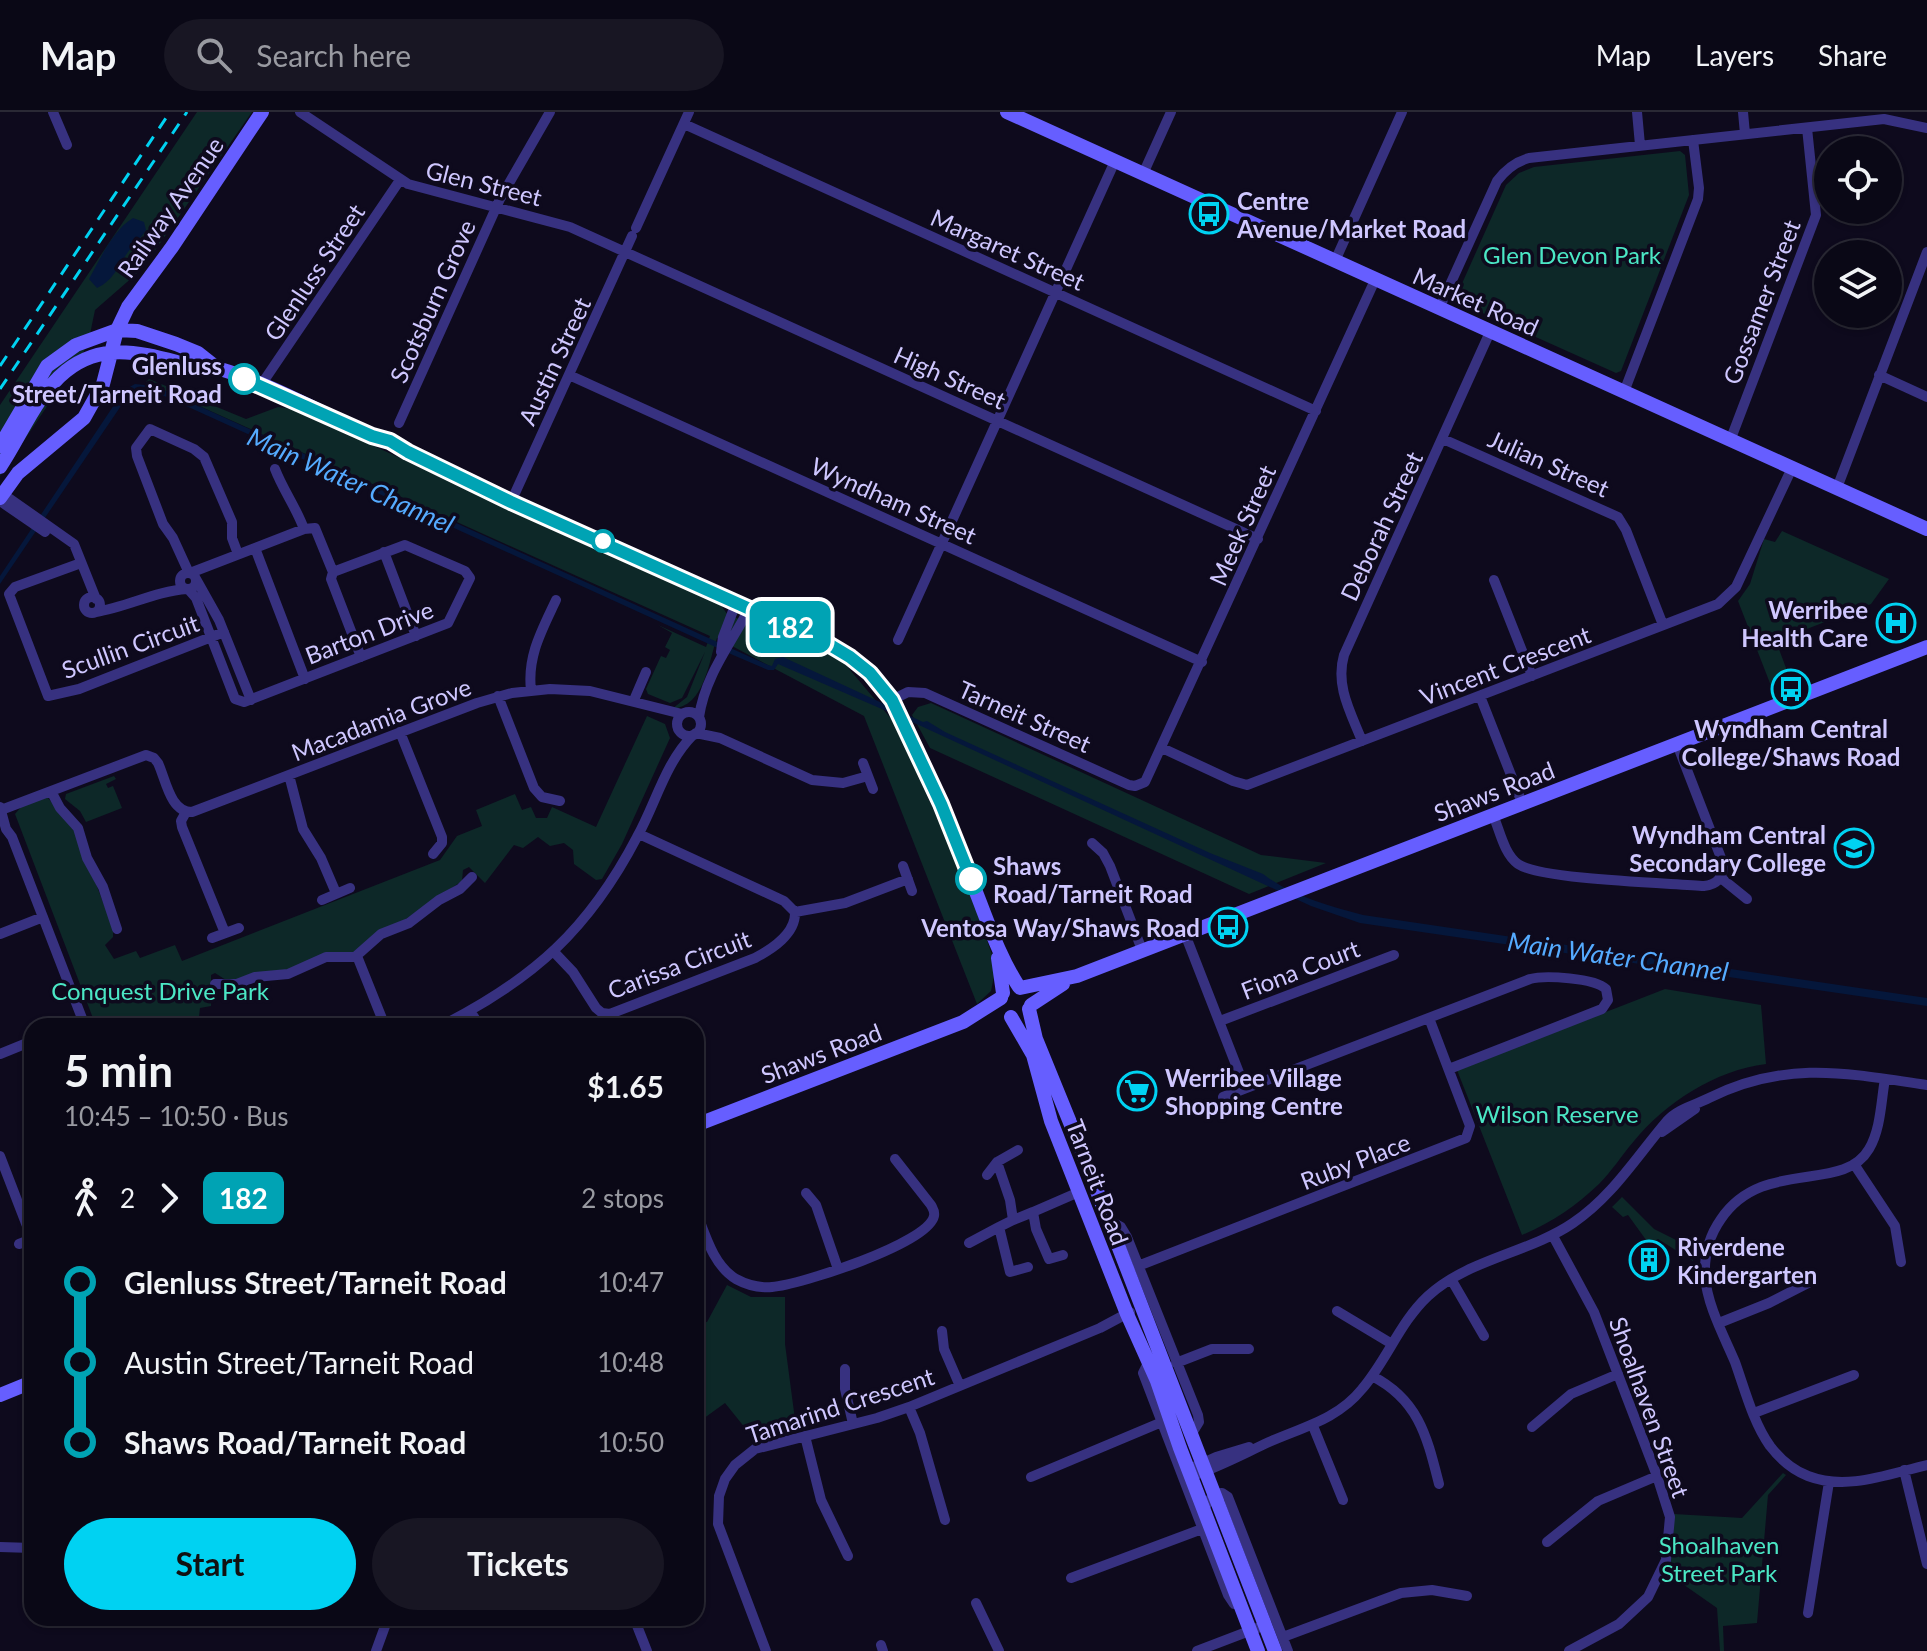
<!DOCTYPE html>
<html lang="en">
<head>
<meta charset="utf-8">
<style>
  body { margin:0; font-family:Lato,sans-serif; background:#181623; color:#f1f3f6; height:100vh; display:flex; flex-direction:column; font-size:30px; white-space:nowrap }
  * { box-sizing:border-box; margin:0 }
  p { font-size:26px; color:#999aa1 }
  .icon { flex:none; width:44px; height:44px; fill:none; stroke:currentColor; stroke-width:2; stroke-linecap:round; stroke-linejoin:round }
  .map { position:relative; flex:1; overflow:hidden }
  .side { position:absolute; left:24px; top:906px; width:680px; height:608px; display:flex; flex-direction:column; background:#0a0816; border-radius:24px; box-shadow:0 2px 6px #0004,0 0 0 2px #2a2935 }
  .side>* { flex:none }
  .badge { padding:0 16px; border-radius:12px; font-size:28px; line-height:52px }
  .tools { position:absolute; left:1814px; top:24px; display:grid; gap:16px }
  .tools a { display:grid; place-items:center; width:88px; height:88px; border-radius:50%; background:#0a0816; box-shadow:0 2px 6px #0004,0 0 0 2px #2a2935; font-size:40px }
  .map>.badge { position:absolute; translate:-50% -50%; box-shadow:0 0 0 4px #fff }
  .legs { display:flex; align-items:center; gap:12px; height:88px; padding:0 40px; font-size:26px }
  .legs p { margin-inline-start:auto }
  .overview { display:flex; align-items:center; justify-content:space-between; height:136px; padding:0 40px }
  h1 { font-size:44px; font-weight:700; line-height:60px }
  .action { display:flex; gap:16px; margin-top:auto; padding:16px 40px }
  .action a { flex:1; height:92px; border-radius:48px; background:#00d2f2; color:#111; font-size:32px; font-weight:700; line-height:92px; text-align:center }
  .action a+a { background:#181623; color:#f1f3f6 }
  ul { padding:0 40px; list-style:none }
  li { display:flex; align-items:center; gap:28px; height:80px; font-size:30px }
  li i { display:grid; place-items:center; width:12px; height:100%; margin:0 10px; background:currentColor }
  li i::after { content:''; width:20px; height:20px; margin:-10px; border:6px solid; border-radius:50%; background:#0a0816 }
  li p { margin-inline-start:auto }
  li:first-child i { background:linear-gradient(#0000 50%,currentColor 0) }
  li:last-child i { background:linear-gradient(currentColor 50%,#0000 0) }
  header { display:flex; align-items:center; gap:48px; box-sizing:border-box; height:112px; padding:0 40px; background:#0a0816; border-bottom:2px solid #2a2935 }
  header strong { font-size:38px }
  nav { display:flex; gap:44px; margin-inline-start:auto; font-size:28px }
  .search { width:560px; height:72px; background:#181623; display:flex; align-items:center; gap:20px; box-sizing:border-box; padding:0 28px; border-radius:44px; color:#999aa1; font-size:30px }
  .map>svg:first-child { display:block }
  .green { fill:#0d2828 }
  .water { fill:#05173b }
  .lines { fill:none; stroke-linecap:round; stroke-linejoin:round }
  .street { stroke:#373180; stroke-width:10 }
  .secondary { stroke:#665eff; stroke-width:14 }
  .rail { stroke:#00d2f2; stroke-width:3; stroke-dasharray:12 10; stroke-linecap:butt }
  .line-1-casing { stroke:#fff; stroke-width:18 }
  .line-1 { stroke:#00a3b4; stroke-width:12 }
  .stop-1-dot { fill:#fff; stroke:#00a3b4; stroke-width:4 }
  .labels { text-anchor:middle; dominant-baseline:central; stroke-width:7; stroke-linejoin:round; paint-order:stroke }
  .street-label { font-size:24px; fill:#cfc7ff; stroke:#0e0a1d }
  .poi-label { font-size:24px; font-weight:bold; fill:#cfc7ff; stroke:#0e0a1d; text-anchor:start }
  .park-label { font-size:24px; fill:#4be7c5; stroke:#0e0a1d }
  .stop-label { font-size:24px; font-weight:bold; fill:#cfc7ff; stroke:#0e0a1d; text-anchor:end }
  .water-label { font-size:26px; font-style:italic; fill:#55abff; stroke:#0e0a1d }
</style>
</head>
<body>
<header>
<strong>Map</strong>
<div class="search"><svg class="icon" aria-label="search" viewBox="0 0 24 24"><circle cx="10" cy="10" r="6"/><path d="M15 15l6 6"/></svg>Search here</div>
<nav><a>Map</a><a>Layers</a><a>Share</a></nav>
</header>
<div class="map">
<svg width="1927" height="1539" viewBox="0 0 1927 1539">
  <rect width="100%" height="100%" fill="#0e0a1d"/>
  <path class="green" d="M197,0H252L142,157L95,198L89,227L83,241L0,364V293Z
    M1680,39L1685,43L1689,83L1621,259L1616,261L1458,190L1456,185L1506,73L1519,61L1534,55Z
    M149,267L246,307L278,295L293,297L721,493L727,502L751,512H769L840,546L893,609L966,769L996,854L991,879L977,892L864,604L717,526C708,551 705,594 672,597L687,585L705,540L682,586L670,591L648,582L646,577L661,544L666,546L670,538L665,535L672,521L658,513L706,535L710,524L146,270Z
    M1782,419L1889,467L1871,492L1776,529L1792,572L1773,579L1738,489L1750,472L1764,427L1775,430Z
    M931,591L1261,743L1326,751L1249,782L930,636L912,603L918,595Z
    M647,604L665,612L670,626L622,732L602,767L596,768L574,752L573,738L564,731L550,734L538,725L523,736L514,733L485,771L469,755L463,758L462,769L357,840L286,858L234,868H226L215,861L211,863V894L200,896L198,914H96L15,702L21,695L47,685L74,715L113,816V825L105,833L114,847L136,839L140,846L175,833L182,849L440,748L457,724L482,714L476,698L515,682L522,698L531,695L536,706H547L552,695L596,715Z
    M114,664L116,667L106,672L108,676L113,674L122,696L86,710L80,699L65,687L66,682Z
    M1665,877L1761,893L1766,952C1716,958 1665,991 1634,1029C1622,1043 1612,1059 1599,1072C1576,1094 1551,1111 1522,1123L1457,958Z
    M1622,1085L1654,1117L1694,1137L1693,1149L1658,1127L1649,1132L1628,1103L1623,1105L1612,1095Z
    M727,1173L751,1185H785V1232L796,1315L754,1327L725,1291L696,1312V1211L707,1210Z
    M1783,1361L1786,1363L1768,1383L1757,1511L1723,1514L1724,1539H1720L1717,1496L1667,1461L1673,1439L1674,1402L1742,1406Z"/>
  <path class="water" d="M133,106L144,110L146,118C141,126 134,132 128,140C118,154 114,168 97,176L89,167C100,147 113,118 133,106Z
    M135,272L154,274L177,284L768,553L772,554L775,547L783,545L923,610L927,609L945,620L1210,741L1263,762C1291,784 1329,794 1363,803L1927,886V894L1360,811L1311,794L921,614L778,552L774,558H768L733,543L151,278L140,276L129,282L0,472V464L124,278Z"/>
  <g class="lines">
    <path class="street" d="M53,0L67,33
      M300,0L408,72L570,115L1258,427
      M1637,0L1640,33
      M1743,0L1745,22
      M684,12L1316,299
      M1143,62L1171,0
      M636,116L689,0
      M1335,149L1402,0
      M1439,197L1497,69C1506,57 1515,50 1529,46L1884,7L1927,16
      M569,263L1202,550
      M1879,263L1927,285
      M261,273L400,68
      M1624,280L1698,87L1699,76L1693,28
      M399,311L500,87L550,0
      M1443,327L1618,405L1626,418L1663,513
      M1730,329L1816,103L1807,16
      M275,357C283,378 296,395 304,417
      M1837,376L1927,140
      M3,382L74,432L96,487
      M0,389L45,420
      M511,390L632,124
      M255,436L305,567
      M384,440L416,524
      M81,451L15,475L9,482L48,584L79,577L224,520
      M180 469a8 8 0 1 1 16 0a8 8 0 1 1-16 0Z
      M189,461L173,426L163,412L137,344L136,336L150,317L194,337L204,345L232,410V426L238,442
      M190,461L304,417L315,416L333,460L331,467L361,545
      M196,467L219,508L251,588
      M1494,468L1532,564
      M188,477L196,486L235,587L244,590L448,511L470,466L465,459L405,433L333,460
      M84 493a8 8 0 1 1 16 0a8 8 0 1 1-16 0Z
      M96,500C127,495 156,479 187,477
      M898,528L1115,49
      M721,540L723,525L736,491
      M531,578C527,544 542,518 556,488
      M498,584L534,676L542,685L560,689
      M1480,584L1522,691
      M634,588L646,560
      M892,588L908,580L925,581L1129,673L1135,674L1145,670L1375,168
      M677 612a12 12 0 1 1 24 0a12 12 0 1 1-24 0Z
      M699,605C705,564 730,533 749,497
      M400,620L442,725V731L433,742
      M696,621L720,626L812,668L843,671L868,664
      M1362,629C1351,601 1335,574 1344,543L1490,220
      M1162,636L1233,669L1247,673L1718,492L1736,475L1792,356
      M863,651L873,677
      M289,663L303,717L321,746L336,781
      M51,679L60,696L78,716L87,746L103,775L117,817
      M0,695L6,717L12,725L85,914
      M1,698L146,643L154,646L158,651C166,668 170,700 192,700L477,591L512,581L550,577L590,579L682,602
      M186,700L181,709L182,715L225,821
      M1493,703C1500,719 1504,742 1518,752C1541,768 1670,771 1704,774C1717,773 1724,765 1723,751L1677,632
      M1092,731L1103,741L1110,754L1142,838
      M903,754L912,779
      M1721,766L1747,787
      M322,788L350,776
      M795,800L845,791L908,767
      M0,822L43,805
      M1185,822L1245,976
      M212,826L239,816
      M554,840L573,860L596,896L602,901L610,902L755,846C772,837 796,822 795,800L784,789L639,722
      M357,844L385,914
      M215,872H237L255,865L288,862L326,845H355L381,822L409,811L439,788L460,777L472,765
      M470,899L480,914
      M1220,909L1394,843
      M68,914L83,908
      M441,914C534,867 589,817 637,725C656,691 665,651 693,623
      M0,942L32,929
      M1885,967C1881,989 1881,1017 1869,1037C1843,1082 1763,1045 1721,1107C1709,1124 1704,1143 1705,1164C1707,1193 1724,1224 1735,1250C1745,1278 1753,1310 1770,1334C1780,1347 1793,1358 1808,1364C1847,1379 1888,1362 1927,1353
      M1223,985L1530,867C1545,863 1595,866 1606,877L1608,888L1602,897L1449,957
      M1662,1020L1695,997
      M1018,1038L997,1050L1010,1088L1013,1108L1033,1100
      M0,1044L32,1127
      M1854,1052L1895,1114L1901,1150
      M987,1063L997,1050
      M806,1081L816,1093L838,1157
      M696,1099C705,1122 713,1153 736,1167C747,1173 760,1176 772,1175C799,1173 928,1132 934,1104C935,1099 933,1097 931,1093L895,1047
      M1013,1108L999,1115L1010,1160L1028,1155
      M1108,1108L1121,1115L1127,1125L1198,1303L1199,1310L1191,1323
      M1553,1124L1594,1200L1657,1364L1670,1405L1666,1448L1648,1485L1619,1512L1569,1539
      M969,1131L999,1115
      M19,1132L32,1127
      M1063,1143L1049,1147L1036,1117L1033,1100L1079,1080
      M1138,1154L1466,1026L1470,1014L1429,906
      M1451,1167L1484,1224
      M1337,1199L1392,1232
      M1719,1211L1769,1191L1808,1171
      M942,1219L944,1237L960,1274
      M1149,1249L1143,1261L1228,1483L1234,1492H1240
      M1176,1251L1212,1237H1249
      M845,1257V1277L853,1312
      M1372,1264C1419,1288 1427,1325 1439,1372
      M909,1295L920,1321L945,1408
      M1754,1301L1854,1263
      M1313,1314L1343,1388
      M1532,1315L1571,1282L1618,1262
      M805,1324L821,1388L848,1444
      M1189,1357L1216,1345L1249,1335
      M1904,1358L1927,1452
      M1192,1364C1219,1355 1243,1342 1269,1330C1303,1315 1338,1307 1362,1277C1387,1248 1400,1210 1428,1184C1468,1147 1529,1141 1573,1111C1612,1085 1637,1044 1667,1009C1678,997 1695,993 1709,986C1785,948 1847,961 1927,973
      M1031,1365L1162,1310
      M1204,1396L1214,1382L1222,1381L1228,1385L1288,1539
      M1547,1430L1598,1389L1657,1364
      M0,1435L32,1436
      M1071,1466L1202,1417
      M976,1491L999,1539
      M1808,1501L1829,1370
      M634,1506L647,1539
      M1283,1525L1401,1481L1432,1478L1467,1484
      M881,1533L883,1539
      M376,1539L388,1506
      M766,1539L718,1412L719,1384L725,1367L735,1353L755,1337L877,1306L909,1295L1100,1216L1130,1200
      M1197,1539L1265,1513"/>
    <path class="secondary" d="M1007,0L1927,417
      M0,334L47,254L76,233L117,218L137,219L176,232L198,241L217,256
      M0,355C21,324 36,283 66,259C101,231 137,240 177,250C191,253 206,253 220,257C271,272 323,302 372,324L390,329L408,340L511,390L830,533C883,562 898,598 922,650C941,693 959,737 976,780C989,813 1000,846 1019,875
      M0,386L18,361L84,306L103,272L117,218L128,195L172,135L262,0
      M998,846L1003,881
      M1020,876L1077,864L1927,535
      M1031,893L1063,872
      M1029,897L1036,927L1078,1030L1275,1539
      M1011,905L1033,943L1051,1009L1127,1202L1157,1269L1180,1336L1258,1539
      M696,1013L963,910L1001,886
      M0,1283L32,1270"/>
    <path class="rail" d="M0,254L170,0
      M0,277L187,0"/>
  </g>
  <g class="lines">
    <defs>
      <path id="line-1" d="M244,267L372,324L390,329L408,340L511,390L830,533L850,545L870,561L892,588L941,692L971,767"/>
    </defs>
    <use href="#line-1" class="line-1-casing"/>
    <use href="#line-1" class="line-1"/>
  </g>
  <defs>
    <symbol id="bus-ring" viewBox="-11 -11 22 22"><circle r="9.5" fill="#0e0a1d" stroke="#00d2f2" stroke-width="1.5"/><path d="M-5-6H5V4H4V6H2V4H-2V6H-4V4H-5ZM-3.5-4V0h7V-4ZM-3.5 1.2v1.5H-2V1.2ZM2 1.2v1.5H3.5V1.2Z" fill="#00d2f2"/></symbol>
    <symbol id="hospital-ring" viewBox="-11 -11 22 22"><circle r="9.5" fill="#0e0a1d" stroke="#00d2f2" stroke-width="1.5"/><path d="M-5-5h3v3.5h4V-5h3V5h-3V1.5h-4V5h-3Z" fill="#00d2f2"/></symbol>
    <symbol id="school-ring" viewBox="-11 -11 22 22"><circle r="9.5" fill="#0e0a1d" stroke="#00d2f2" stroke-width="1.5"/><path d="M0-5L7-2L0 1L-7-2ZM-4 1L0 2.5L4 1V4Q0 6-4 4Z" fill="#00d2f2"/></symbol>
    <symbol id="supermarket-ring" viewBox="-11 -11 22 22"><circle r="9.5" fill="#0e0a1d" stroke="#00d2f2" stroke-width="1.5"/><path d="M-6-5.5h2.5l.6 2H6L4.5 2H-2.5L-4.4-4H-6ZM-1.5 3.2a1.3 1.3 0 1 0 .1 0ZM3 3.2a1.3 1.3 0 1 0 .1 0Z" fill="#00d2f2"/></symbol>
    <symbol id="building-ring" viewBox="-11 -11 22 22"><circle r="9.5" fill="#0e0a1d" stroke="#00d2f2" stroke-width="1.5"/><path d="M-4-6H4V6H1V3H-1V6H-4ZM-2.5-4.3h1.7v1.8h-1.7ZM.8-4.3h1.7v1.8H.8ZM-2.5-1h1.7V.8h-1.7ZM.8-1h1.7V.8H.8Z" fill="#00d2f2"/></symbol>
  </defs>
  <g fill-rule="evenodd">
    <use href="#bus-ring" x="1187" y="80" width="44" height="44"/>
    <use href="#hospital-ring" x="1874" y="489" width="44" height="44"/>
    <use href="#bus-ring" x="1769" y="555" width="44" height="44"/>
    <use href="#school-ring" x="1832" y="714" width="44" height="44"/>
    <use href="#bus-ring" x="1206" y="793" width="44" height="44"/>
    <use href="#supermarket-ring" x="1115" y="957" width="44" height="44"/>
    <use href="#building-ring" x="1627" y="1126" width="44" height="44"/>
  </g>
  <g class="stop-1-dot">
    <circle cx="244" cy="267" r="14"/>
    <circle cx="603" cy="429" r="10"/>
    <circle cx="971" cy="767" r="14"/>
  </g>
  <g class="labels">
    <g class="street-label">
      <text transform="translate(484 71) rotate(14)">Glen Street</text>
      <text transform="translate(170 95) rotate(-55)">Railway Avenue</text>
      <text transform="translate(1008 137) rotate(24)">Margaret Street</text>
      <text transform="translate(314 160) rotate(-56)">Glenluss Street</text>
      <text transform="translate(432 189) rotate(-66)">Scotsburn Grove</text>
      <text transform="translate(1476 189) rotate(24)">Market Road</text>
      <text transform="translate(1761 190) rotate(-69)">Gossamer Street</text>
      <text transform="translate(554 249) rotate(-65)">Austin Street</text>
      <text transform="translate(950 265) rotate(24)">High Street</text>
      <text transform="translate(1549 351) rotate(24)">Julian Street</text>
      <text transform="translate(894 388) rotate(24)">Wyndham Street</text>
      <text transform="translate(1242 413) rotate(-66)">Meek Street</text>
      <text transform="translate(1381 414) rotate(-65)">Deborah Street</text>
      <text transform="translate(369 520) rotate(-21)">Barton Drive</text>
      <text transform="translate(130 534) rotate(-20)">Scullin Circuit</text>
      <text transform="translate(1505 553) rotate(-21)">Vincent Crescent</text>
      <text transform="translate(1025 604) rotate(24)">Tarneit Street</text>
      <text transform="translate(381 607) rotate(-21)">Macadamia Grove</text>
      <text transform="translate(1494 679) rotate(-21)">Shaws Road</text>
      <text transform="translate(679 852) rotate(-21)">Carissa Circuit</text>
      <text transform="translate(1300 857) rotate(-21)">Fiona Court</text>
      <text transform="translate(821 941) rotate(-21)">Shaws Road</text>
      <text transform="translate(1355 1049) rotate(-21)">Ruby Place</text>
      <text transform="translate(1098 1070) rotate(69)">Tarneit Road</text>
      <text transform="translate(840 1293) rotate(-18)">Tamarind Crescent</text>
      <text transform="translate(1650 1295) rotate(70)">Shoalhaven Street</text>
    </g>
    <g class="poi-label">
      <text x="1237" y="88">Centre<tspan x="1237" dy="28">Avenue/Market Road</tspan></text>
      <text x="1868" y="497" text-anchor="end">Werribee<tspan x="1868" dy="28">Health Care</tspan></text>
      <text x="1791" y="616" text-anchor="middle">Wyndham Central<tspan x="1791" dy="28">College/Shaws Road</tspan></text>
      <text x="1826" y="722" text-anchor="end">Wyndham Central<tspan x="1826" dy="28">Secondary College</tspan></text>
      <text x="1200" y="815" text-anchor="end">Ventosa Way/Shaws Road</text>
      <text x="1165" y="965">Werribee Village<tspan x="1165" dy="28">Shopping Centre</tspan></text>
      <text x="1677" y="1134">Riverdene<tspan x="1677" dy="28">Kindergarten</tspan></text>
    </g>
    <g class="park-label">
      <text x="1572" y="142">Glen Devon Park</text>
      <text x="160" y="878">Conquest Drive Park</text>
      <text x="1557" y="1001">Wilson Reserve</text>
      <text x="1719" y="1432">Shoalhaven<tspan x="1719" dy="28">Street Park</tspan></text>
    </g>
    <g class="stop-label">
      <text x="222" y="253">Glenluss<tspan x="222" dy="28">Street/Tarneit Road</tspan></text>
      <text x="993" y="753" text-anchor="start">Shaws<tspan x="993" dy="28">Road/Tarneit Road</tspan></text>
    </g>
    <g class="water-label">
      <text transform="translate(351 368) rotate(24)">Main Water Channel</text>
      <text transform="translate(1618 844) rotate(8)">Main Water Channel</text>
    </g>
  </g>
</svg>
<div class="tools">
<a><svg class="icon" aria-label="locate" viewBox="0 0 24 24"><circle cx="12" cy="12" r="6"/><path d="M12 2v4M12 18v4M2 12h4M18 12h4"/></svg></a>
<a><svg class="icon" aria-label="layers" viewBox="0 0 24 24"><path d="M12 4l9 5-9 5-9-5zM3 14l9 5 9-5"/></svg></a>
</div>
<b class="badge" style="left:790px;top:515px;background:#00a3b4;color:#fff">182</b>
<section class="side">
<div class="overview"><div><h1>5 min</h1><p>10:45 – 10:50 · Bus</p></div><b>$1.65</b></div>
<div class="legs"><svg class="icon" aria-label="walk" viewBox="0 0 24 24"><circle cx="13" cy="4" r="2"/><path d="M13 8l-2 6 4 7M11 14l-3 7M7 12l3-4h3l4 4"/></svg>2<svg class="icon" aria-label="forward" viewBox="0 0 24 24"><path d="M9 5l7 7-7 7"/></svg><b class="badge" style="background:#00a3b4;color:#fff">182</b><p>2 stops</p></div>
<ul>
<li><i style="color:#00a3b4"></i><b>Glenluss Street/Tarneit Road</b><p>10:47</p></li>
<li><i style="color:#00a3b4"></i><span>Austin Street/Tarneit Road</span><p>10:48</p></li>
<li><i style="color:#00a3b4"></i><b>Shaws Road/Tarneit Road</b><p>10:50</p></li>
</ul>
<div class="action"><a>Start</a><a>Tickets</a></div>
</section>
</div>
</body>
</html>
